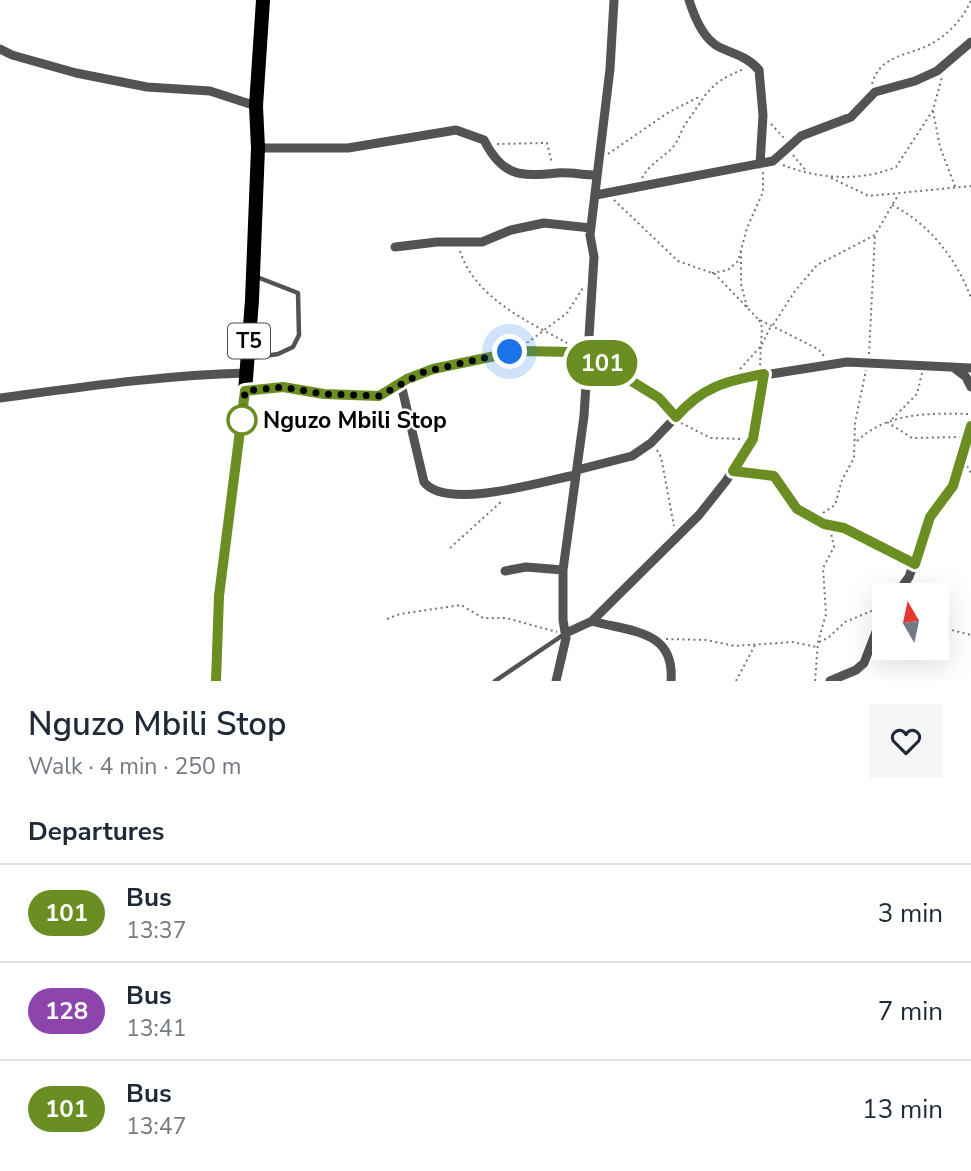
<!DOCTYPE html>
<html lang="en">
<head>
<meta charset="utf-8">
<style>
  body { margin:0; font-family:"Nunito Sans",sans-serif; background:#f6f6f7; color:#1f2937; height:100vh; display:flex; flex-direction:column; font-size:26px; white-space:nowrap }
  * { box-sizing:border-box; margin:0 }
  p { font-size:23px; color:#747a83 }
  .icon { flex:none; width:38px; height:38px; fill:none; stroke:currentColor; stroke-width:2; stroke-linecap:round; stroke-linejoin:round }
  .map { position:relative; height:681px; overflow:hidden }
  .side { display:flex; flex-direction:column; background:#fff; flex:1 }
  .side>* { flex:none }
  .badge { padding:0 14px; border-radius:23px; font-size:24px; line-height:46px }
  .needle { width:46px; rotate:351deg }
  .buttons { position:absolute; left:872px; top:583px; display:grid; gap:14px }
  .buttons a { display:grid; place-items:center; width:77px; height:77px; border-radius:0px; background:#fff; box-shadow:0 7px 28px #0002; font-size:35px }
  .you { position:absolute; width:35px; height:35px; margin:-18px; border:5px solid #fff; border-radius:50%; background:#1a73e8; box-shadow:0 0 0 10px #1a73e833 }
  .map>.badge { position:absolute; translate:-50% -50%; box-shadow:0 0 0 4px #fff }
  h2 { padding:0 28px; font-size:26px; line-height:63px }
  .round { display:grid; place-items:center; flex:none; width:74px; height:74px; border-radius:0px; background:#f6f6f7 }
  .overview { display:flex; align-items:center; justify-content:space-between; height:119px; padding:0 28px }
  h1 { font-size:33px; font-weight:600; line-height:52px }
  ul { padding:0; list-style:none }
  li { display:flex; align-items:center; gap:21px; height:98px; padding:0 28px; border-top:2px solid #e0e1e3 }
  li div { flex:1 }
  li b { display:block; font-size:26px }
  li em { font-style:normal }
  li .badge { min-width:77px; font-weight:700; text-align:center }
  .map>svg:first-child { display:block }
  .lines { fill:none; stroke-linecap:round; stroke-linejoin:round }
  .path { stroke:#757575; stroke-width:2; stroke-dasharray:2 3.5; stroke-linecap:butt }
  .service { stroke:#535353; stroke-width:4.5 }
  .minor { stroke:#535353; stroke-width:9 }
  .trunk { stroke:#000; stroke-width:14 }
  .line-casing { stroke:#fff; stroke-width:16 }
  .line { stroke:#6b8e23; stroke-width:10 }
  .walk { stroke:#000; stroke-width:7; stroke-dasharray:0 12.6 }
  .stop-dot { fill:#fff; stroke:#6b8e23; stroke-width:3.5 }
  .labels { text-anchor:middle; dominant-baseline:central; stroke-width:5; stroke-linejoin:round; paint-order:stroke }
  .shield { fill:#fff; stroke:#4c4c4c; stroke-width:2 }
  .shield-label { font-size:21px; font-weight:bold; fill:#000 }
  .stop-label { font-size:23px; font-weight:bold; fill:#000; stroke:#fff; text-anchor:start }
</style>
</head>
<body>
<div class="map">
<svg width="971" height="681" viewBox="0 0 971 681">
  <rect width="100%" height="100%" fill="#fff"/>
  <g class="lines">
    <path class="path" d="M872,84C880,55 907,56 929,45C947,36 964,18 971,0
      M933,111L940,147L956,189
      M771,124L784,138
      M497,144L547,143L552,163
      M608,154L669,112L701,96
      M793,155L807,172
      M783,165C818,179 860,182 896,167L933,110L942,77
      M642,178C649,164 663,158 673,147C679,140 681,130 686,123C707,95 706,84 744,69
      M831,178L869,196L971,186
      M614,200L678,261L715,274L758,319L818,349L824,356
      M892,205C930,224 957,260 971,298
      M460,251C475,298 527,321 567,343
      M741,251V284L747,307
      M712,273L728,270L738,261L747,228L763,192V172
      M759,320L762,327L760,366
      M773,325L795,291L817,265L875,235L898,195
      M527,343L567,313L584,286
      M869,354L875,235
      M740,369L761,346L771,326
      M892,419L917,394L922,373
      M887,422L912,438L960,437
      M681,423L711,438L742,439
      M857,441C888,412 930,413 971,414
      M657,450L661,457L674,526
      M967,466L971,473
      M823,513L835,505L842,480L854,458L855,423L866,370
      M450,548L503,500
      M387,619L400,614L461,605L483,618H506L557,632
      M936,626L971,635
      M666,639L706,640L735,646L792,642L817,647
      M819,642L828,638L845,622L874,610
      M736,681L755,645
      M815,681L818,642L826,614L823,568L834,547L831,533"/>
    <path class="service" d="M250,358L278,354L293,347L299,335L298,293L257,277
      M495,681L566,633"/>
    <path class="minor" d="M689,0C694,16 703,39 719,47C734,54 748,57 759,70L763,115L760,164
      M0,49L12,55L76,73L147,87L210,91L256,106
      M258,148H348L456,130L484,140C502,176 520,177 557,173C570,172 584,175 597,175
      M596,195L773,161L801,136L851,117L875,92L915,81L937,71L971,42
      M395,247L437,242H482L511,230L544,223L591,228
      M954,368L966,377L971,387
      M401,384L424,482C446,511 545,481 575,475
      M245,392L283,387L324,394L378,396L407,379L433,369L519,351L572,352L586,353L598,360L659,398L676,417
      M0,398C82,387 164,375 246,373
      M577,470L632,456L651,443L697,395L733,380L847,362L971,368
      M733,471L774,476L797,509L824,524L844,528L915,564
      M505,571L526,567L563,570
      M896,595L909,577L930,517L953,486L971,425
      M592,621C630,632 675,629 671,681
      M566,633L592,621L699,515L726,481L753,439L764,374
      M556,681L566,638L563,620V570L584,416L594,257L590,235L610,69L614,0
      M830,681L856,670L864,663L884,611"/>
    <path class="trunk" d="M216,681L219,596L245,392L252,300L258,148L256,106L263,0"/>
  </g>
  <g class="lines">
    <defs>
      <path id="line" d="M216,681L219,596L245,391L283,387L324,394L379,396L407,379L433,369L519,351L572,352L589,355L659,398L676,417C702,387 726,381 764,374L753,439L733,471L774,476L797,509L824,524L844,528L915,564L930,517L953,486L971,426"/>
    </defs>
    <use href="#line" class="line-casing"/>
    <use href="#line" class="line"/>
    <path class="walk" d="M242,420L245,391L283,387L324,394L379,396L424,372L510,352"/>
  </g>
  <circle class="stop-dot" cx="242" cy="420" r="14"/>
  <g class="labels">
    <rect class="shield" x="228" y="323.5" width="42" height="35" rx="5"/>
    <g class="shield-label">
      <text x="249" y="341">T5</text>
    </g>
    <g class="stop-label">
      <text x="263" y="420">Nguzo Mbili Stop</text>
    </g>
  </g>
</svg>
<div class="buttons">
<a><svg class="needle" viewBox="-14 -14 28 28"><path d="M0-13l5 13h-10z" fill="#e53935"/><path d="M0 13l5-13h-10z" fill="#747a83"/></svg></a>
</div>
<div class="you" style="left:510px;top:352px"></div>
<b class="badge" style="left:602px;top:363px;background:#6b8e23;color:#fff">101</b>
</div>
<section class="side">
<div class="overview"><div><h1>Nguzo Mbili Stop</h1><p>Walk · 4 min · 250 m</p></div><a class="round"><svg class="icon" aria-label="heart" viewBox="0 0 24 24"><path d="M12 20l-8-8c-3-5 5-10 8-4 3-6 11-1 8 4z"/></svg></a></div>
<h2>Departures</h2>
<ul>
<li><span class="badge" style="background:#6b8e23;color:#fff">101</span><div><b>Bus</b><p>13:37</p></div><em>3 min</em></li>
<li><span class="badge" style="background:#8e44ad;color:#fff">128</span><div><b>Bus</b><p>13:41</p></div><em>7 min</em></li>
<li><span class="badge" style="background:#6b8e23;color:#fff">101</span><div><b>Bus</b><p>13:47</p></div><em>13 min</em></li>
</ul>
</section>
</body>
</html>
